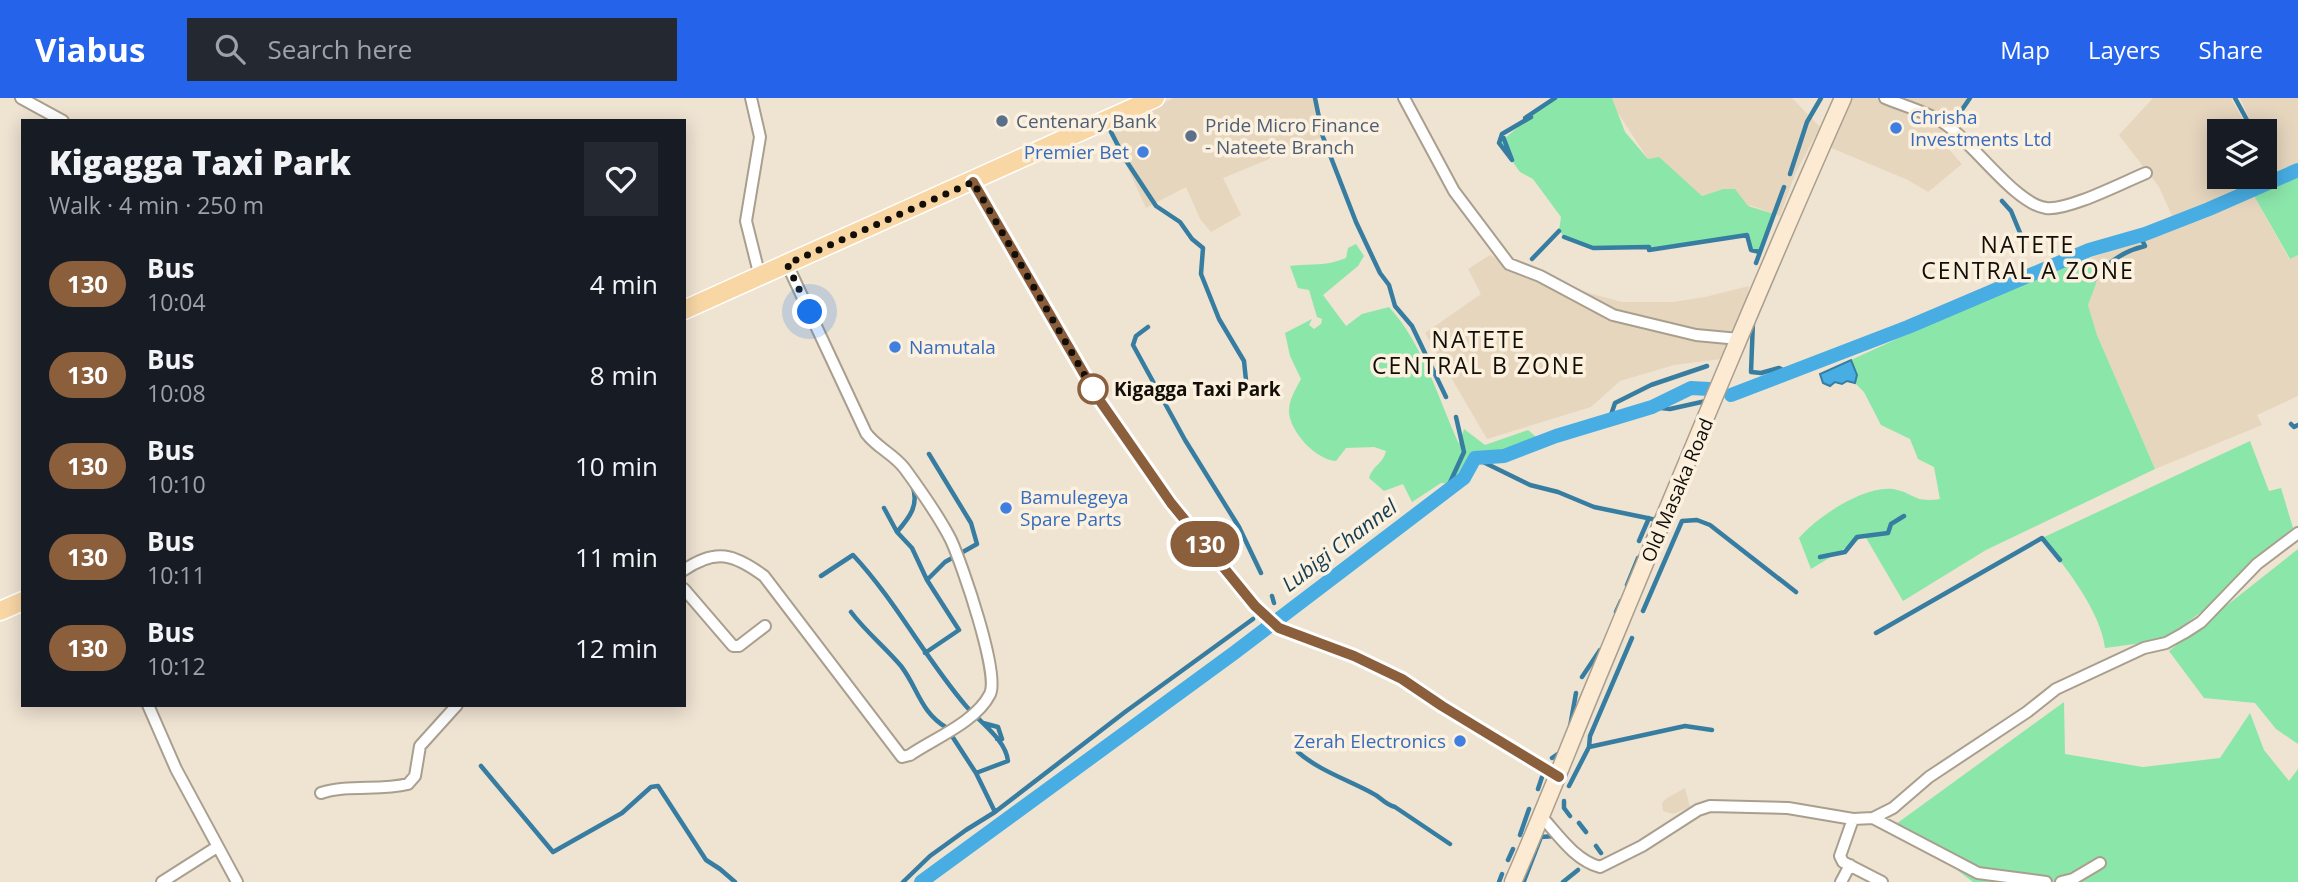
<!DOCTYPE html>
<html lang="en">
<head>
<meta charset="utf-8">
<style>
  body { margin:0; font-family:"Open Sans",sans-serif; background:#242831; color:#f1f3f6; height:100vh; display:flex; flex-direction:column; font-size:26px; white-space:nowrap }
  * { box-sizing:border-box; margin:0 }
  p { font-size:23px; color:#9ea1a6 }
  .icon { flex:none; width:38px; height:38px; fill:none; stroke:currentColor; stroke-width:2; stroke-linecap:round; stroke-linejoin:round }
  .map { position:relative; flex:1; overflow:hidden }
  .drawer { position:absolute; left:21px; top:21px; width:665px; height:588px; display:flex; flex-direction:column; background:#171b24; border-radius:0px; box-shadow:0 4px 18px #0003 }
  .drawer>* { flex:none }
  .badge { padding:0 14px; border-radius:23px; font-size:24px; line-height:46px }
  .tools { position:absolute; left:2207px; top:21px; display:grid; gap:14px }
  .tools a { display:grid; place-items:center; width:70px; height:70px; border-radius:0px; background:#171b24; box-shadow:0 4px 18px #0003; font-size:35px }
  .you { position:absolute; width:35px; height:35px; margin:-18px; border:5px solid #fff; border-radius:50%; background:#1a73e8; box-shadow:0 0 0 10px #1a73e833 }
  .map>.badge { position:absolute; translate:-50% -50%; box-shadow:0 0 0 4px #fff }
  .round { display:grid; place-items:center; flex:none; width:74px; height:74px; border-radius:0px; background:#242831 }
  .summary { display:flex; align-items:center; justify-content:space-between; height:119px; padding:0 28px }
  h1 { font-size:33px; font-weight:800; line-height:52px }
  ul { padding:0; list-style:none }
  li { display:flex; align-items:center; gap:21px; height:91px; padding:0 28px }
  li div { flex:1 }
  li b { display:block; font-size:26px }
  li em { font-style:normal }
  li .badge { min-width:77px; font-weight:700; text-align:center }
  header { display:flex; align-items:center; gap:42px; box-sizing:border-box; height:98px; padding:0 35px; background:#2563eb; color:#fff }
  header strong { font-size:33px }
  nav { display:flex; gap:38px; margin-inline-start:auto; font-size:24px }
  .search { width:490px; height:63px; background:#242831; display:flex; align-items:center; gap:18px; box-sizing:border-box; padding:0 24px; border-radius:0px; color:#9ea1a6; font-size:26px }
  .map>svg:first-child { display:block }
  .built { fill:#e6d6be }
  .green { fill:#8be6aa }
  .water { fill:#47ade3; stroke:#377da1; stroke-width:2 }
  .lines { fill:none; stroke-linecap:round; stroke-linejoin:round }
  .stream { stroke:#377da1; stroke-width:4.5 }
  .canal { stroke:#47ade3; stroke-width:14 }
  .minor-casing { stroke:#a99f8e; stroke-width:14 }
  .secondary-casing { stroke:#a99f8e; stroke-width:19 }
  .primary-casing { stroke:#fff; stroke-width:21 }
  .minor { stroke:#fff; stroke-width:10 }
  .secondary { stroke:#fcebd2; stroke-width:16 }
  .primary { stroke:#f9d7a5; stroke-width:18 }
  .line-casing { stroke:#fff; stroke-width:16 }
  .line { stroke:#8b5e3c; stroke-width:10 }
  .walk { stroke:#120e08; stroke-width:7; stroke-dasharray:0 12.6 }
  .service-dot { fill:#5c6f8a; stroke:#fcf1df; stroke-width:2.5 }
  .shop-dot { fill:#3f7fe0; stroke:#fcf1df; stroke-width:2.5 }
  .stop-dot { fill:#fff; stroke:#8b5e3c; stroke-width:3.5 }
  .labels { text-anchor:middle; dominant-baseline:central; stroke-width:7; stroke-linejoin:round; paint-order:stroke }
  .shop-label { font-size:19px; fill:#366cbe; stroke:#fcf1df; text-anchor:start }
  .service-label { font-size:19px; fill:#4e5e75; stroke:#fcf1df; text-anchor:start }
  .stop-label { font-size:19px; font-weight:bold; fill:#120e08; stroke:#fcf1df; text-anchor:start }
  .street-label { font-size:19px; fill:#120e08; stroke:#fcf1df }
  .water-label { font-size:21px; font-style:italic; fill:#143e55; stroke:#fcf1df }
  .quarter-label { font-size:23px; letter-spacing:2px; fill:#120e08; stroke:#fcf1df }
</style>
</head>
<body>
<header>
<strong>Viabus</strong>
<div class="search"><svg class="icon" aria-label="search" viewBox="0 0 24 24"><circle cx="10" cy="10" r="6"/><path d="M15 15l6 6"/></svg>Search here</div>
<nav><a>Map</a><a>Layers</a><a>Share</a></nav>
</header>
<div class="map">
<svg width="2298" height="784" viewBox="0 0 2298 784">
  <rect width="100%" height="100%" fill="#efe3d2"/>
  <path class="built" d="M1174,0H1315L1323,39L1280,53L1267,62L1223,80L1241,117L1211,134L1200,121L1186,89L1146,110L1109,29Z
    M1612,0H1792L1820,29L1795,76L1780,118L1750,107V110L1723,91L1702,98L1648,61L1616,12Z
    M1853,0H1875L1940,29L1944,35L1938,39L1962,66L1928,94L1908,82L1829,49Z
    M1895,0H1970L1952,25Z
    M2153,0H2231L2249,33H2219V79H2264L2265,68L2267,74L2264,84L2174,122L2159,89L2119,37Z
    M2240,0H2298V67L2271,80L2273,74L2265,55L2264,33H2255Z
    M2253,96L2289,161L2298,157V298L2257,317L2262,327L2155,371L2097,237L2088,207L2096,186L2090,160L2151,139Z
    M1490,157L1534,180L1622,204H1673L1705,199L1749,188L1744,213L1721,261L1674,267L1620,283L1591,309L1487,341L1425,235L1481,196L1468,171Z
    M1685,690L1690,709L1673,716L1663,713L1662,705L1667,700Z"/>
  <path class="green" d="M1555,0H1612L1625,34L1648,61L1659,59L1702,98L1723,91H1735L1748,108L1774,116L1760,154L1751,152L1747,137C1726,146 1616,154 1593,149C1580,147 1567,143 1559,133L1561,119L1533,81L1520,74L1499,45L1529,20H1525Z
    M2298,74V157L2290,161L2253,96Z
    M1356,146L1364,158L1358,168L1323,197L1346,228L1362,216L1389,209C1423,246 1438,300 1459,346L1464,331L1485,347L1528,332L1541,343L1504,358L1475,360L1464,380L1455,386L1441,385L1412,404L1403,386L1384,393L1369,380C1372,368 1384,365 1386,353L1374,349L1346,350L1336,363C1316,362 1289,333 1289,313C1289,301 1296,291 1301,281L1290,258L1285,235L1312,221L1309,227L1314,231L1321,226L1322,221L1317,219L1309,192L1298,190L1290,168C1313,165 1324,169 1346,160L1348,150Z
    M2090,160L2096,186L2088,207L2097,237L2155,371L1986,452L1903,503L1865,438L1811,471L1799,440C1817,419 1864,387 1893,391C1915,395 1912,405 1940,401L1934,369L1918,361L1910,341L1881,327L1864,294L1855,285L1857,277L1851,262L1958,213Z
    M2250,343L2269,393L2281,390L2293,430L2248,466L2217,502L2164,542L2105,550C2101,514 2065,468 2042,440Z
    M2298,451V646L2276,631L2255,605L2204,600L2169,553Z
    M2064,604L2065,656L2143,669L2220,660L2250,615L2264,652L2289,683L2298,671V784H1973L1896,726Z"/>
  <path class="water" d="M1851,262L1857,277L1855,285L1847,283L1842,286L1835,284L1830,288L1823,285L1820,276Z"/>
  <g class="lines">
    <path class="stream" d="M1315,0L1323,39L1356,124L1380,175L1389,187L1395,208L1412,228L1446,299
      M2235,0L2253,33
      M1959,16L1970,0
      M1111,34L1125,61L1156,108L1180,124L1192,141L1203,150L1201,176L1219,221L1244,263L1247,292
      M1502,36L1512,62L1499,45L1502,36L1531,19L1525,20L1555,0
      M1790,76L1807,24L1821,0
      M2264,88L2270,73L2264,60
      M2002,103L2011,113L2023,142
      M1564,139L1593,150L1649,149V152L1747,137L1751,152L1760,154
      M1532,161L1559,133
      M1756,165L1784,89
      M2095,181C2108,163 2124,153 2145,148L2140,138
      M1753,223L1751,274L1761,275L1779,270L1788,275
      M1148,229L1136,238L1133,247L1185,342L1239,429L1261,475
      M1652,309L1670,311L1706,303
      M1610,320L1615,305L1651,287L1707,268
      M2291,326L2294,329L2298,327
      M1475,360L1530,387L1558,394L1594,409L1657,422
      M1447,391L1464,354L1456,319
      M884,410L897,434L912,450L927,482L959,532L925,555
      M897,434C909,420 920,407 912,387
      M1639,443L1649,420
      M1820,459L1845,454L1857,439L1888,435L1891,426L1904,418
      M821,478L853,457C896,503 925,560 966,608C980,624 1006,642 1008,663L976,675
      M927,482L945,464L977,446L971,425L929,356
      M1627,487L1638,460
      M1272,498L1274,505
      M1643,513L1682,423L1697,422L1710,427L1796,494
      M851,514C866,534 885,549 901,568C918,590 920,614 947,630
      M1616,514L1621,503
      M1876,535L2042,440L2060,462
      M1582,579L1600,552
      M983,625L998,629L1002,641H997
      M1570,629L1576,595
      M950,635L976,675L995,714
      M1589,649L1590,638L1632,540
      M1298,654C1318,672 1348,682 1372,695C1381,699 1384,706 1395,709L1450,746
      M1552,660L1562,653
      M481,668L553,754L622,715L651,689L658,688L706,762L720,771L735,784
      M1569,688L1589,649L1685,628L1712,632
      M1538,691L1542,679
      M1564,703V710L1570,718
      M1579,725L1586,734
      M1520,737L1529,711
      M1596,748L1601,755
      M1508,762L1513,751
      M1524,783L1541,739L1555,738
      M903,784L930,758L966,732L995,714L1125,614L1253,521
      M1499,784L1502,776
      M1563,784L1578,772"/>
    <path class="canal" d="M1731,297L1908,229L2089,152L2145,136L2209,111L2298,72
      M921,784L1234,555L1464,380L1475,360L1504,358L1556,338L1652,309L1691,290L1709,291"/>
    <defs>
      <path id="minor" d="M21,0L63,23
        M751,0L760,39L746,123L760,179
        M1404,0L1454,93L1509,166L1540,178L1613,217L1696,237L1739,241
        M1885,0C1904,8 1927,14 1944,25C1972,43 2015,106 2046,110C2068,113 2124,84 2146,75
        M973,84L1098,300L1171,405L1255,508L1279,530L1355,558L1402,581L1442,608L1559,679
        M684,472C716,450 734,456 764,478L902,659L910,657C935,640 976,624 990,596C1000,576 962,466 951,442C939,418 921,393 905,371C894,356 877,350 866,335L787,166
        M684,491L733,548H739L765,528
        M148,607L176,671L237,784
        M321,695C349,686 379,693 408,686L415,678L420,648L457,607
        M1542,719C1559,738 1575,762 1600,769L1642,748L1698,712L1710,708L1788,710L1853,721L1873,720L1893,710L1929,679L2027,614L2056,591L2144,550L2166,545L2184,535L2201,524L2257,466L2298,435
        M1873,720L1978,775L2046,784
        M1853,721L1840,758L1843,764L1882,784
        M162,784L217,749
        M1841,784L1850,767
        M2061,784L2073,781L2100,765"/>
      <path id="secondary" d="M1513,784C1545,711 1573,638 1604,564C1682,376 1760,187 1843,0"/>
      <path id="primary" d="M684,212L1155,0
        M0,513L23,503"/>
    </defs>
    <use href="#minor" class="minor-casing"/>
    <use href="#secondary" class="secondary-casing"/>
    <use href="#primary" class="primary-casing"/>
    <use href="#minor" class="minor"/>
    <use href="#secondary" class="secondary"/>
    <use href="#primary" class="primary"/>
  </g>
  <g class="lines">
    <defs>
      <path id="line" d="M973,84L1098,300L1171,405L1255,508L1279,530L1354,558L1402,581L1442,608L1559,679"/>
    </defs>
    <use href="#line" class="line-casing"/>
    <use href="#line" class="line"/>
    <path class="walk" d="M810,214L787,166L973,84L1098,300L1093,291"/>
  </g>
  <g class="service-dot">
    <circle cx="1002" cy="23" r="7"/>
    <circle cx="1191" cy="38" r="7"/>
  </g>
  <g class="shop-dot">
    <circle cx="1896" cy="30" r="7"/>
    <circle cx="1143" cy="54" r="7"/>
    <circle cx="895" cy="249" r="7"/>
    <circle cx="1006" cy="410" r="7"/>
    <circle cx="1460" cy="643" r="7"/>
  </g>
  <circle class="stop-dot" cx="1093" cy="291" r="14"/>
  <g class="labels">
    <g class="shop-label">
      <text x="1910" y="19">Chrisha<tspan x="1910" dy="22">Investments Ltd</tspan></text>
      <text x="1129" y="54" text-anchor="end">Premier Bet</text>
      <text x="909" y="249">Namutala</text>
      <text x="1020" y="399">Bamulegeya<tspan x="1020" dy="22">Spare Parts</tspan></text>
      <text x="1446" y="643" text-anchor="end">Zerah Electronics</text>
    </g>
    <g class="service-label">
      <text x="1016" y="23">Centenary Bank</text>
      <text x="1205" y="27">Pride Micro Finance<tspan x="1205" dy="22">- Nateete Branch</tspan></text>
    </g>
    <g class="stop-label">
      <text x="1114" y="291">Kigagga Taxi Park</text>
    </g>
    <g class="street-label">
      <text transform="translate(1677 392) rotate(-67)">Old Masaka Road</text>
    </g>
    <g class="water-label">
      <text transform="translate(1339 447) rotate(-37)">Lubigi Channel</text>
    </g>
    <g class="quarter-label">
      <text x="2028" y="146">NATETE<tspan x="2028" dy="26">CENTRAL A ZONE</tspan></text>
      <text x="1479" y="241">NATETE<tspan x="1479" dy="26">CENTRAL B ZONE</tspan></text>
    </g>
  </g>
</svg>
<div class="tools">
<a><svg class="icon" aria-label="layers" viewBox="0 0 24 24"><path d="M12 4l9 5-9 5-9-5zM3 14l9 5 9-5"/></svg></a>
</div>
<div class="you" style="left:810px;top:214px"></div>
<b class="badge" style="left:1205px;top:446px;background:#8b5e3c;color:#fff">130</b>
<section class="drawer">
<div class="summary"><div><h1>Kigagga Taxi Park</h1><p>Walk · 4 min · 250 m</p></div><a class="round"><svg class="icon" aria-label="heart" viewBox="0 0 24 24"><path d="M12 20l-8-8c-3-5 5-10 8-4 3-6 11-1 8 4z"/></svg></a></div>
<ul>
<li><span class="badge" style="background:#8b5e3c;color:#fff">130</span><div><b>Bus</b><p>10:04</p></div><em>4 min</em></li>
<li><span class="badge" style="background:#8b5e3c;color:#fff">130</span><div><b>Bus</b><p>10:08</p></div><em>8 min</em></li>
<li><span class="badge" style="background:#8b5e3c;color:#fff">130</span><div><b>Bus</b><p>10:10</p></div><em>10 min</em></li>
<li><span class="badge" style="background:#8b5e3c;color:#fff">130</span><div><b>Bus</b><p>10:11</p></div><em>11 min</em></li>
<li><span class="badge" style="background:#8b5e3c;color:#fff">130</span><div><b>Bus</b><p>10:12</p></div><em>12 min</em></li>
</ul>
</section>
</div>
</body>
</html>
